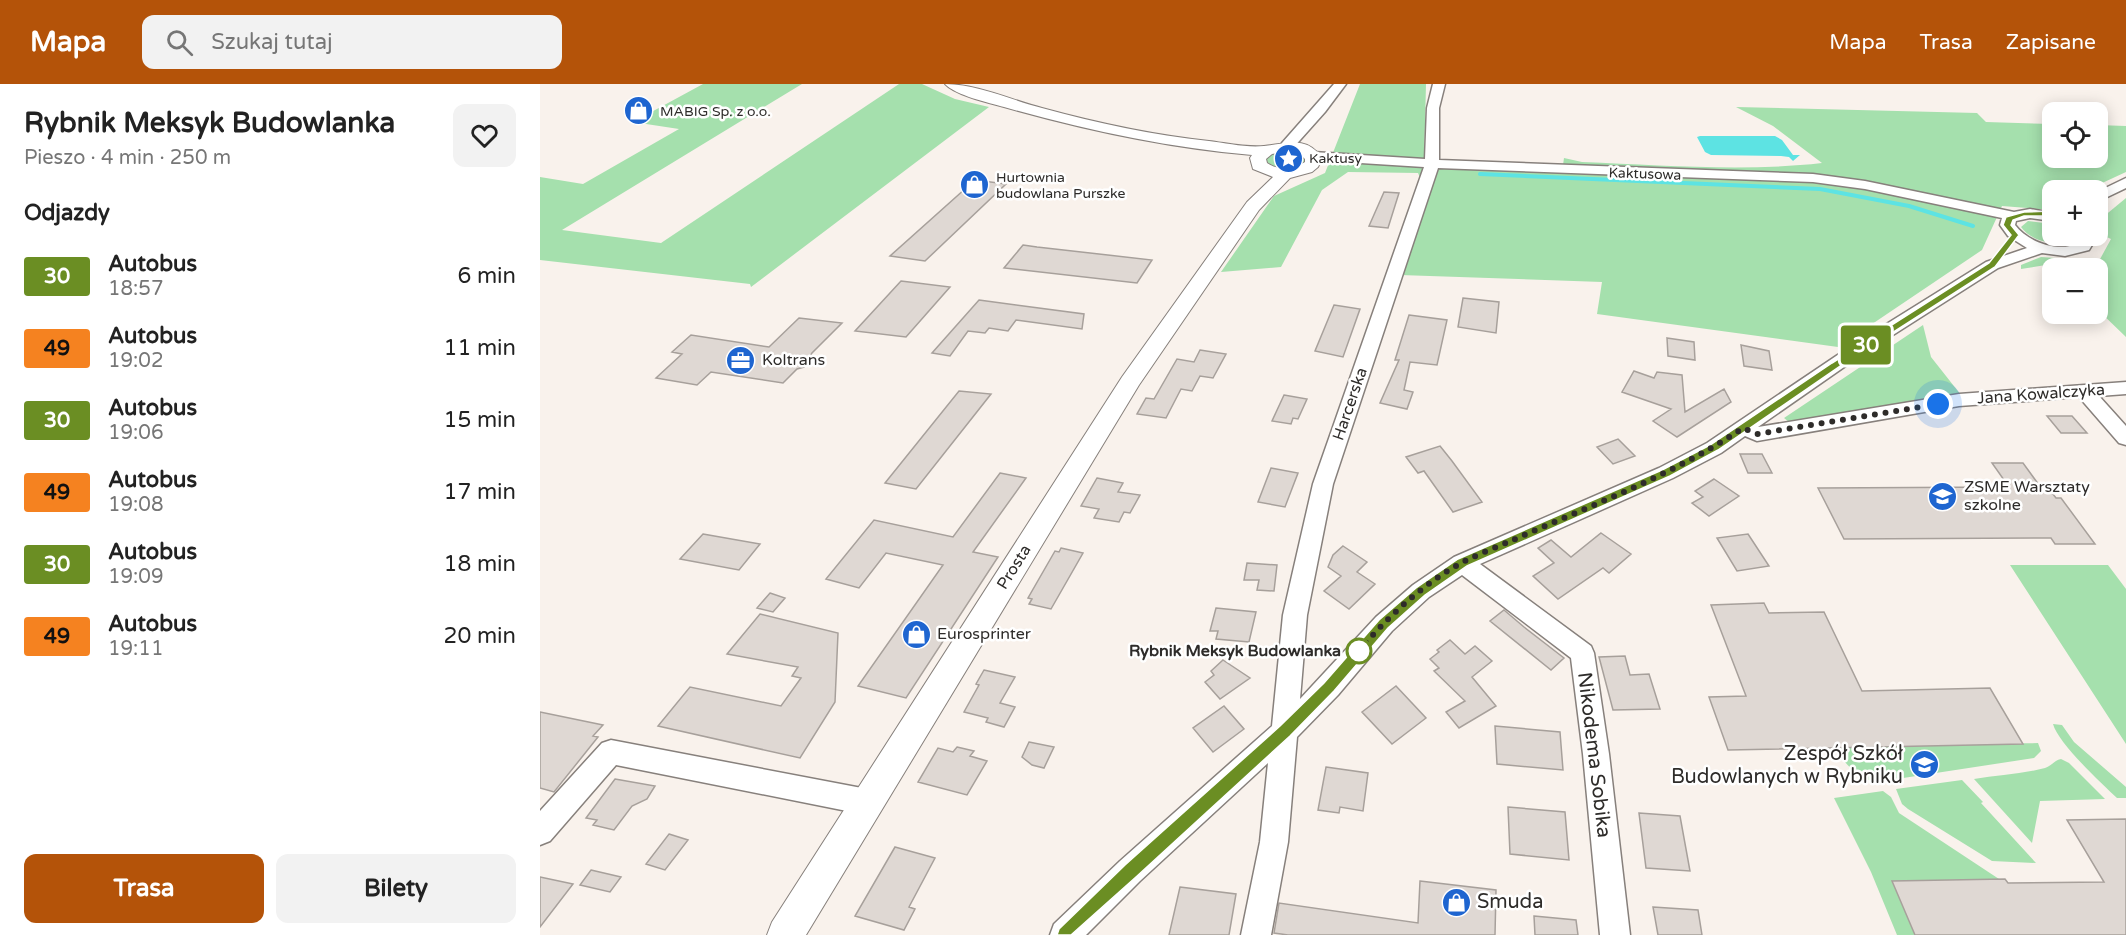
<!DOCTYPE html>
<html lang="pl">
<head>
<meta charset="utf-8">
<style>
  body { margin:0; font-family:"Varela Round",sans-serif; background:#f2f2f2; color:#222; height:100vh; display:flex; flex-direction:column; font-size:22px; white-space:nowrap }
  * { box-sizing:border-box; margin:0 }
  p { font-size:20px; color:#767676 }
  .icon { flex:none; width:33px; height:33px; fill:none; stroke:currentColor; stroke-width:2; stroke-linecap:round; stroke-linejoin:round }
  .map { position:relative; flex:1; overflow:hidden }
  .side { display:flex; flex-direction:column; background:#fff; width:540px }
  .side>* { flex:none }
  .badge { padding:0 12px; border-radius:4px; font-size:21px; line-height:39px }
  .fabs { position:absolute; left:1502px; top:18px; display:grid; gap:12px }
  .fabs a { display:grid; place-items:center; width:66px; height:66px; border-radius:12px; background:#fff; box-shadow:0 3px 15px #0003; font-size:30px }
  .you { position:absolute; width:30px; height:30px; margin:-15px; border:4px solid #fff; border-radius:50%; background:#1a73e8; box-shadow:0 0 0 9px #1a73e833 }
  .map>.badge { position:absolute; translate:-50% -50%; box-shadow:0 0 0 3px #fff }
  h2 { padding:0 24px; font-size:22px; line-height:54px }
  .round { display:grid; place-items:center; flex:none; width:63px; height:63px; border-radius:12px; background:#f2f2f2 }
  .headline { display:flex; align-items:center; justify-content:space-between; height:102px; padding:0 24px }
  h1 { font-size:28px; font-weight:800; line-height:45px }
  .cta { display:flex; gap:12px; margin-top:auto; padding:12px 24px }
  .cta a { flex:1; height:69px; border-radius:12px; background:#b45309; color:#fff; font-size:24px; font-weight:800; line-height:69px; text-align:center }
  .cta a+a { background:#f2f2f2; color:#222 }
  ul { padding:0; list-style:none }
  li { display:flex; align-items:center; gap:18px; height:72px; padding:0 24px }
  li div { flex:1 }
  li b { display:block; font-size:22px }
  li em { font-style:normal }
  li .badge { min-width:66px; font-weight:700; text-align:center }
  header { display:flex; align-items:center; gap:36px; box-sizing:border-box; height:84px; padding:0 30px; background:#b45309; color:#fff }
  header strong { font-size:28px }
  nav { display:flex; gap:33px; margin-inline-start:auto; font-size:21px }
  .search { width:420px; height:54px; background:#f2f2f2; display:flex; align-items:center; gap:15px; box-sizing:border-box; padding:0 21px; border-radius:12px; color:#767676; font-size:22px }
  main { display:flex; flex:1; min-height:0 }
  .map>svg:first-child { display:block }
  .green { fill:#a5e0ad }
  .water { fill:#5de3e3 }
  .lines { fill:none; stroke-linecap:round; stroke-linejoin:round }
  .stream { stroke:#5de3e3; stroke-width:4 }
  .building { fill:#dfd8d3; stroke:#a7a09b; stroke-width:1.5 }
  .minor-casing { stroke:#87807c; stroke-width:3 }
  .major-casing { stroke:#87807c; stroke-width:2 }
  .minor { fill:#fff; fill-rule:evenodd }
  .major { fill:#fff; fill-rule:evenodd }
  .line { fill:#6b8e23; stroke:#fff; stroke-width:1.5 }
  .walk { stroke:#2e2c2a; stroke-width:6; stroke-dasharray:0 10.8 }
  .stop-dot { fill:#fff; stroke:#6b8e23; stroke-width:3 }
  .labels { text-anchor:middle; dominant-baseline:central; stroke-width:5; stroke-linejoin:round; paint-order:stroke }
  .far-poi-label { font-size:14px; fill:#2e2c2a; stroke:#fff; text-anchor:start }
  .far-street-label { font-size:14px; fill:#2e2c2a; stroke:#fff }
  .poi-label { font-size:16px; fill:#2e2c2a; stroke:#fff; text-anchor:start }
  .street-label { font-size:16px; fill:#2e2c2a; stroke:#fff }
  .stop-label { font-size:16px; font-weight:bold; fill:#2e2c2a; stroke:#fff; text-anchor:end }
  .near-poi-label { font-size:20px; fill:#2e2c2a; stroke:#fff; text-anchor:end }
  .near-street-label { font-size:20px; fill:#2e2c2a; stroke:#fff }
</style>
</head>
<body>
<header>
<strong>Mapa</strong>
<div class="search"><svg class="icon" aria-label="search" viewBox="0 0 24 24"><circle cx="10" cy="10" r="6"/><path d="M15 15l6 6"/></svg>Szukaj tutaj</div>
<nav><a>Mapa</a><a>Trasa</a><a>Zapisane</a></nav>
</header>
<main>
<section class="side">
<div class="headline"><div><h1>Rybnik Meksyk Budowlanka</h1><p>Pieszo · 4 min · 250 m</p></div><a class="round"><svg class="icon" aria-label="heart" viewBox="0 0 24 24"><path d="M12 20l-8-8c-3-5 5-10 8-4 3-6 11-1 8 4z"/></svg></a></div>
<h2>Odjazdy</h2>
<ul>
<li><span class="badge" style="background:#6b8e23;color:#fff">30</span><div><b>Autobus</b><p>18:57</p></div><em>6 min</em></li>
<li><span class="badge" style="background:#f58220;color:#111">49</span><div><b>Autobus</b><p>19:02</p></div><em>11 min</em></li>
<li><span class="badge" style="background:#6b8e23;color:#fff">30</span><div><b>Autobus</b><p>19:06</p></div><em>15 min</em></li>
<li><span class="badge" style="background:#f58220;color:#111">49</span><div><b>Autobus</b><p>19:08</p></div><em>17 min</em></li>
<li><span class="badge" style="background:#6b8e23;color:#fff">30</span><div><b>Autobus</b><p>19:09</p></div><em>18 min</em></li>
<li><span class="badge" style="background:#f58220;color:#111">49</span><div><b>Autobus</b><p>19:11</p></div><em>20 min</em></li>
</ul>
<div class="cta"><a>Trasa</a><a>Bilety</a></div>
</section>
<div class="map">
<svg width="1586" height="851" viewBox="0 0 1586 851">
  <rect width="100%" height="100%" fill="#f9f2ec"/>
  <path class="green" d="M163,0H262L22,146L121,159L359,0H382L415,15L449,23L211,203L210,200L0,176V93L43,100L139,45L93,38Z
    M820,0H886L884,79L1023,81L1024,74L1042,78C1121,81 1203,88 1282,79L1233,42L1196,23L1437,29L1446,38L1512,40V74H1557V41L1586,42V88L1547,106H1512V126L1462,122L1442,166L1298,263L1057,230L1062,198L860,191L886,107L878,89L808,88L782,106L741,183L681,188L734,112L785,89Z
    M754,66L767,73L765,78C754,86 738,87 727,78V72L736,67Z
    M1586,114V253L1557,225V184H1516L1512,180L1481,185V181L1501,173L1559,177L1571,155L1560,150L1557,138Z
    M1488,137L1512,140V152H1528V153C1516,165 1490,156 1481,143Z
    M1383,241L1391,273L1421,311L1249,338L1244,334Z
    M1470,481H1568L1586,505V660Z
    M1513,640L1522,641L1534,658L1586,703V714H1577C1562,700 1518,659 1513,640Z
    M1498,659L1501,667L1494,674L1337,698C1317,695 1305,679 1294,664Z
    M1521,675L1529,679L1565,715L1500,717L1492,759L1434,695C1457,691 1482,690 1505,684C1512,682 1514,676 1521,675Z
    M1422,696L1443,718L1441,719L1496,779L1452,777L1368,725L1362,720L1356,705Z
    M1343,707L1351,713L1359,729L1459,795L1352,797L1375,851H1357L1331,788L1294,714Z"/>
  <path class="water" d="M1160,52H1235L1242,56L1253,71H1260L1253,77L1249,73L1241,72L1171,71L1165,68L1157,53Z"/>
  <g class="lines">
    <path class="stream" d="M940,90L1280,105L1369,122L1433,142"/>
  </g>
  <path class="building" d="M435,96L466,100L385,177L350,172Z
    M844,108L859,109L848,144L829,142Z
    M483,161L497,163L612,176L597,199L464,184Z
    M361,197L410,203L366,253L315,247Z
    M923,214L959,218L956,249L918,243Z
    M439,216L544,230L542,245L476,236L468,247L449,244L445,249L428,247L410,272L392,269Z
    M794,221L820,225L803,273L775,267Z
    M869,231L907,236L897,281L870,278L864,306L873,308L867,325L840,319L859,276H855Z
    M259,234L302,239L272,269L264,283L257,285L243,299L171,288L157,301L116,294L142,270L132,268L151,251L229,263Z
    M1127,254L1154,258L1155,276L1128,272Z
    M1201,261L1229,267L1232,286L1204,282Z
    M660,266L686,270L673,294L660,292L652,307L641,305L626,334L597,330L606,314L614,315L637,275L654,278Z
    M1094,287L1114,294L1117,288L1142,291L1145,328L1184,305L1191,318L1137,353L1113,337L1131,325L1082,308Z
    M419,307L451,310L376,405L345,399Z
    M744,311L767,315L758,335L753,334L751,340L732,337Z
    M1507,332H1532L1547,349H1521Z
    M1078,355L1095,372L1073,380L1057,363Z
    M900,362L912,377L942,418L913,428L884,387L878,389L866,373Z
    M1200,370H1222L1232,389H1208Z
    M1452,379H1483L1499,401H1506L1516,414H1521L1555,460H1515L1511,454L1304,455L1278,404L1469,403Z
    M731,384L758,389L745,423L718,418Z
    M460,389L486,394L433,468L458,473L366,614L318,602L403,481L346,469L319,504L286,495L334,436L413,453Z
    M557,394L583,399L578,408L600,411L590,429L584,428L579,438L554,434L559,425L541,422Z
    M1174,395L1199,412L1169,432L1152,419L1163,413L1155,407Z
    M1061,449L1091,470L1069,489L1063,484L1018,515L993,492L1014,479L998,464L1011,456L1031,473Z
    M163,450L220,460L199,486L140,475Z
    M1208,450L1229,482L1197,487L1177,454Z
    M803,462L827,478L817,488L835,500L809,525L784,507L801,492L788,483L793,471Z
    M521,464L543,469L511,525L489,520L492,515L488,514L515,467L519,468Z
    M707,479L737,481L734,507L717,506L719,496H704Z
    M230,509L245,514L233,528L217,524Z
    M1224,519L1229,529L1284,528L1322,607L1450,604L1483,660L1188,666L1169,613L1206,612L1171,521Z
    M676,524L716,528L709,558L676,555L678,547H670Z
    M964,526L984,543L1024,574L1011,586L950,537Z
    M220,530L298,549L295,618L260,674L118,642L150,603L241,622L261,594L252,592L258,583L187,570Z
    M910,556L925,570L935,562L952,577L932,593L956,622L919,644L906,628L925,617L894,587L899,584L890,575L899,568L897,566Z
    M1085,572L1090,591L1109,590L1120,625L1073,626L1059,573Z
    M683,576L710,594L680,615L665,598L674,591L671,587Z
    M444,586L475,593L460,619L475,623L464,643L446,638L448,634L424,628L439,601L436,600Z
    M856,602L886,634L852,660L822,628Z
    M684,622L704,645L673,668L653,644Z
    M0,628L63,641L53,652L58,653L14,708L0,704Z
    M955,642L1020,648L1023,686L957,680Z
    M489,658L514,663L504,684L492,681L482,673Z
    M417,663L434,667L430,672L447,677L427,711L378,698L398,664L413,668Z
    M786,683L828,689L823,727L800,723L799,729L778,726Z
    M75,695L115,702L107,715L92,722L74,746L53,741L57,736L46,734Z
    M968,723L1025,728L1029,776L970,770Z
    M1099,729L1140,732L1150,787L1106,784Z
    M1586,735V851H1375L1352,797L1465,795L1468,799L1564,798L1527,736Z
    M129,750L148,756L125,786L106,780Z
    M355,763L395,774L369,823L375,825L364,846L315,832Z
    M51,786L81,793L70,808L40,801Z
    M0,793L33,800L0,843Z
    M880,797L956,806L955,851H748L734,849L739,819L878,839Z
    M640,803L696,810L689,851H629Z
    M1113,823L1158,826L1162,851H1118Z
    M994,832L1036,836L1038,851H995Z"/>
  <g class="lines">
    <defs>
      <path id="minor" d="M794,0H806L785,28L752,65H742L740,62L742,59Z
        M893,0H905L899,24V76L1273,90L1325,97L1474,128L1490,125L1512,129V137L1490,134L1476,137L1475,141C1488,158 1516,168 1538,160V152H1552L1555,156L1549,166L1525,172L1502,169L1458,184L1320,272L1218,343L1419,310L1586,298V310L1559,312L1586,342V361L1579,359L1539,313L1419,322L1217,357L1205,352L1181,369L1133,394L940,480L1051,562L1054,569L1069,670L1090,851H1060L1043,670L1031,574L922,491L889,513L852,547L798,611L757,653L748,758L731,851H701L720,758L728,679L600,797L546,851H510L514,840L580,777L732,642L743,531L773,400L884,83L773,76L766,72L773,68L885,75L887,24ZM898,84L1273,98L1325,105L1462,134L1460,141L1468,152L1487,164L1446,178L1308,264L1167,359L1119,384L914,473L873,501L836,533L760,615L767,531L793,400Z
        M1586,94V104L1557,118V108Z
        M71,656L327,705L337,709L341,718L337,727L327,731L76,681L10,757L0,761V727L62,659Z"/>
      <path id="major" d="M405,0C437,0 471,16 502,24C557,39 613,51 669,57C686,59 707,64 724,62C747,60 766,51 782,74L778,83L772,88L750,94L719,126L599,301L266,851H227L232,838L582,293L707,118L733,93L713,85L710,74L712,71C628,64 545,46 464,23C449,19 415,11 405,0ZM747,67L759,69L765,75V78C753,86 739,87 727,79L726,75L732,70Z"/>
    </defs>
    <use href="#minor" class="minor-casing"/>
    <use href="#major" class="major-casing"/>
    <use href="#minor" class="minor"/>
    <use href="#major" class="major"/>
  </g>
  <path class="line" d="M1512,127L1515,128V132H1484L1473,136L1471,141L1479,151L1455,183L1299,283L1178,366L1130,392L927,482L885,511L848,544L794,607L750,652L596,793L531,851H517L519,845L585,781L740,642L784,599L839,536L876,504L918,475L1122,386L1170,361L1292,279L1449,179L1471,151L1463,141L1466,133L1484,128Z"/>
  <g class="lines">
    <path class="walk" d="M819,567C847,533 884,499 923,478C939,470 957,463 973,456C1051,421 1132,392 1203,344L1217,350L1398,320"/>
  </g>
  <defs>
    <symbol id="shop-disc" viewBox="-11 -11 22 22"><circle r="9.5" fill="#1e65d0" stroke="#fff"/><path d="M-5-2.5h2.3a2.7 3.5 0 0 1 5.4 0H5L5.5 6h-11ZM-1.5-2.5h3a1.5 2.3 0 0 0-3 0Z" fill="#fff"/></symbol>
    <symbol id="sight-disc" viewBox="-11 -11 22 22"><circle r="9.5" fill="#1e65d0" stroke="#fff"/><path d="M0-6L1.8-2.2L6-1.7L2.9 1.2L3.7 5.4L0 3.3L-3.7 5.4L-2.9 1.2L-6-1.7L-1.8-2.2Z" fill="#fff"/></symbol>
    <symbol id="office-disc" viewBox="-11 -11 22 22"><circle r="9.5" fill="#1e65d0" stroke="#fff"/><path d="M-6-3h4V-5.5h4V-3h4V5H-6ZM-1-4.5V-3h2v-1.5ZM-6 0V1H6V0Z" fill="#fff"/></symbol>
    <symbol id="school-disc" viewBox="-11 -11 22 22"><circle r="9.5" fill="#1e65d0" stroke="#fff"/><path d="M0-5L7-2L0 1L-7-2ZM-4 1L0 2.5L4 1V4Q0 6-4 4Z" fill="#fff"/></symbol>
  </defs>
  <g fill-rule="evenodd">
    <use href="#shop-disc" x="82" y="10" width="33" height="33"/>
    <use href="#sight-disc" x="732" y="58" width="33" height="33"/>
    <use href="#shop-disc" x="418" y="84" width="33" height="33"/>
    <use href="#office-disc" x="184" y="260" width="33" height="33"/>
    <use href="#school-disc" x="1386" y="396" width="33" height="33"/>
    <use href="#shop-disc" x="360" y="534" width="33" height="33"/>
    <use href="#school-disc" x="1368" y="664" width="33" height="33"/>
    <use href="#shop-disc" x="900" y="802" width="33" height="33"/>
  </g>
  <circle class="stop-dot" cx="819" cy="567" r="12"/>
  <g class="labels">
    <g class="far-poi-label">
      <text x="120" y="27">MABIG Sp. z o.o.</text>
      <text x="769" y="74">Kaktusy</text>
      <text x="456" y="93">Hurtownia<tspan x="456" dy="16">budowlana Purszke</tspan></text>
    </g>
    <g class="far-street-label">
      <text transform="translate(1105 90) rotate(2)">Kaktusowa</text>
    </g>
    <g class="poi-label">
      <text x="222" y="276">Koltrans</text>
      <text x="1424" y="403">ZSME Warsztaty<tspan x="1424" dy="18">szkolne</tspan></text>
      <text x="397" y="550">Eurosprinter</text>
    </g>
    <g class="street-label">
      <text transform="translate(1501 310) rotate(-4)">Jana Kowalczyka</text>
      <text transform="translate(810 320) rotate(-71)">Harcerska</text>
      <text transform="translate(474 483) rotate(-58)">Prosta</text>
    </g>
    <g class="stop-label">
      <text x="801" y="567">Rybnik Meksyk Budowlanka</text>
    </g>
    <g class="near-poi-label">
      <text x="1363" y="670">Zespół Szkół<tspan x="1363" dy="23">Budowlanych w Rybniku</tspan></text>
      <text x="937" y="818" text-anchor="start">Smuda</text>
    </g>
    <g class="near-street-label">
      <text transform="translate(1054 671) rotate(83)">Nikodema Sobika</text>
    </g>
  </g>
</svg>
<div class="fabs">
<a><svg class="icon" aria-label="locate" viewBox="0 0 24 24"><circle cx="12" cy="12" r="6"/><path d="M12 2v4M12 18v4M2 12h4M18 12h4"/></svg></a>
<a>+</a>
<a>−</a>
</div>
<div class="you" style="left:1398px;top:320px"></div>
<b class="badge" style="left:1326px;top:261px;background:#6b8e23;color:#fff">30</b>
</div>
</main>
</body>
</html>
